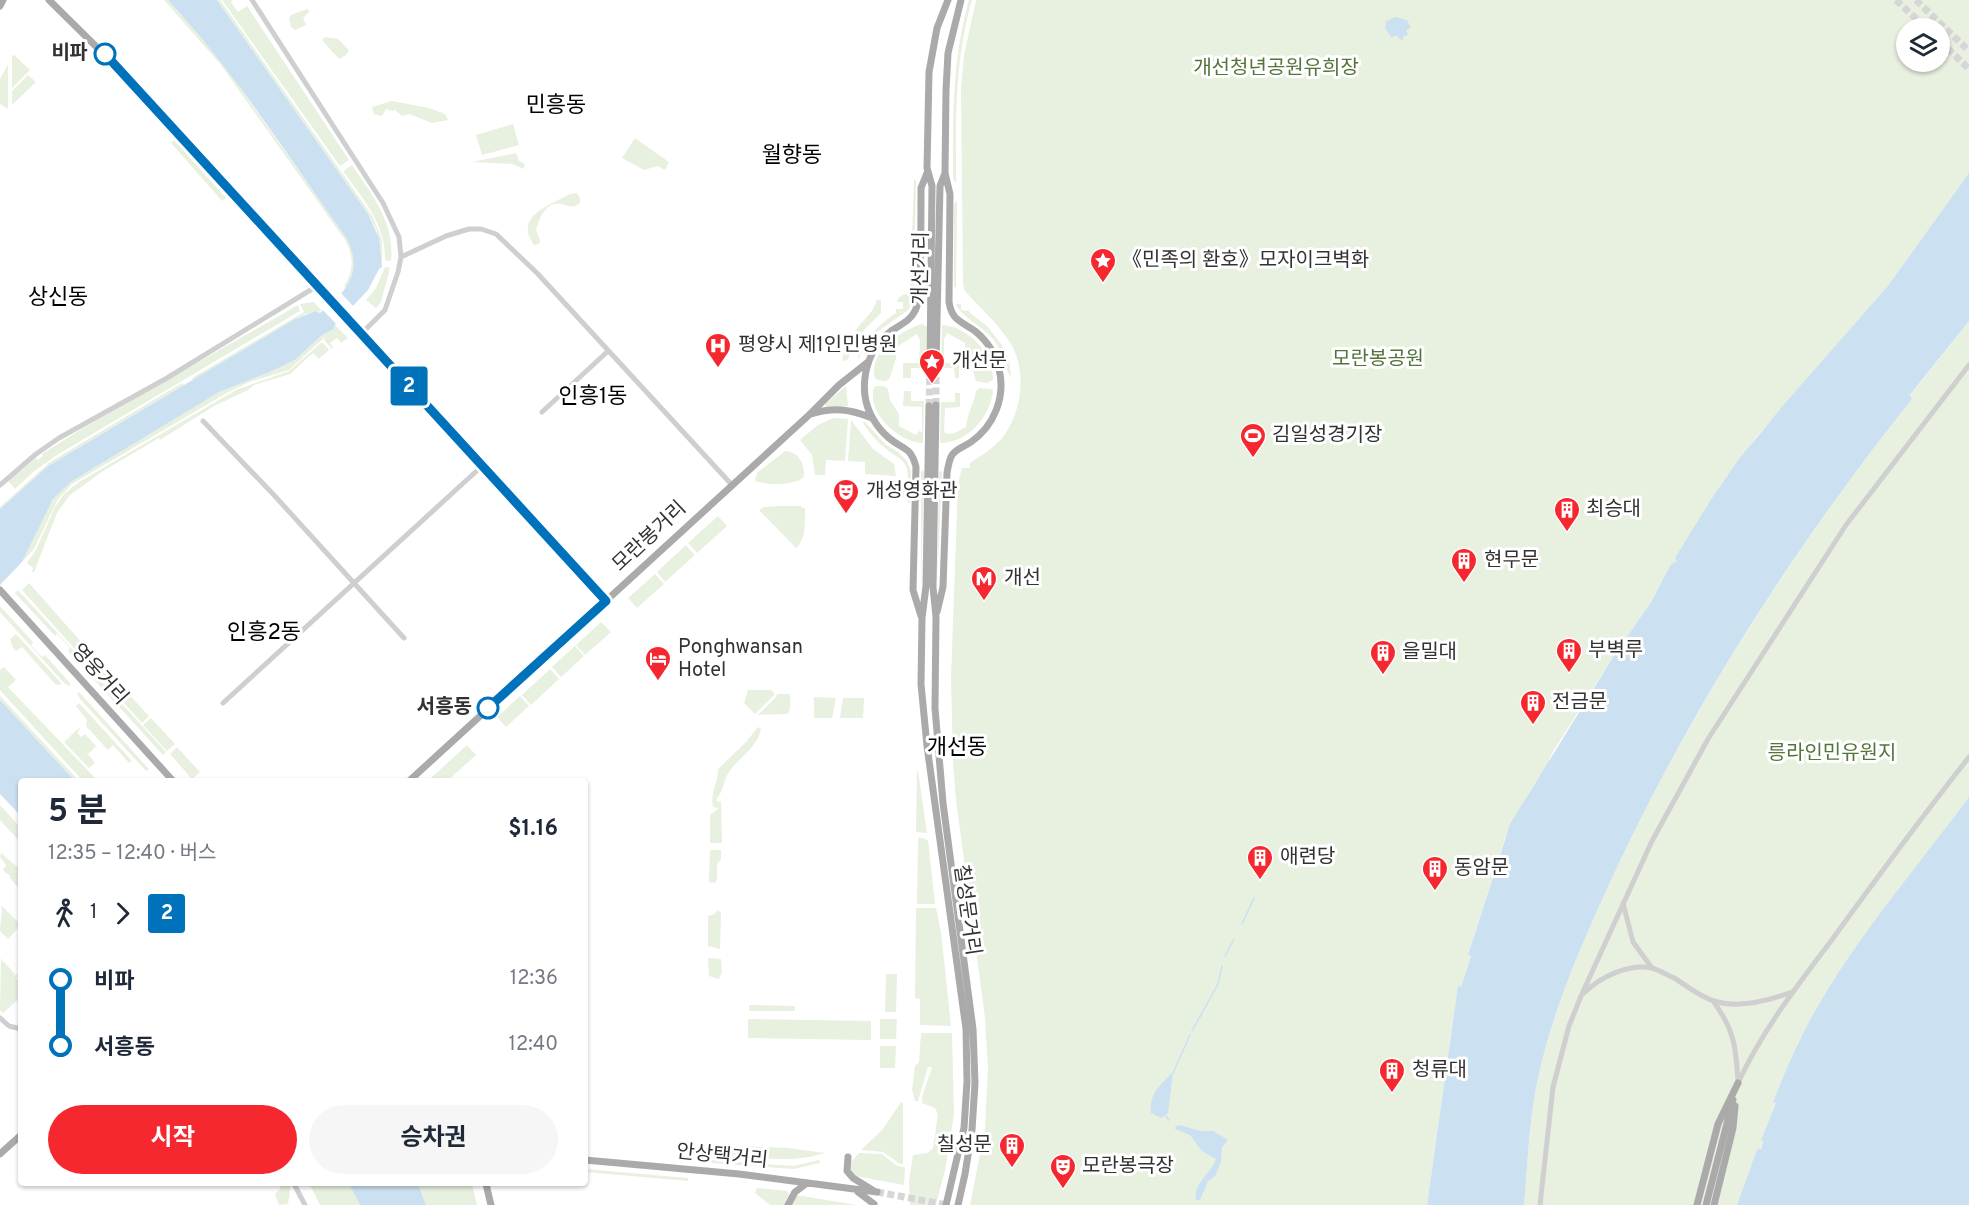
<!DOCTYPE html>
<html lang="ko">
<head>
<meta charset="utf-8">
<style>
  body { margin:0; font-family:Overpass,"Noto Sans KR",sans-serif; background:#f6f6f7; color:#1f2937; height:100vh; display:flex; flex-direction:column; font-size:22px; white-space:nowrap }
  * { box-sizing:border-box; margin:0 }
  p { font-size:20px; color:#747a83 }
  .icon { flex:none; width:33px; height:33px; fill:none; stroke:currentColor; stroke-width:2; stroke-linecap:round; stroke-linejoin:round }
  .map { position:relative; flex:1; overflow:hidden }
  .details { position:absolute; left:18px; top:778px; width:570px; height:408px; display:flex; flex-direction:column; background:#fff; border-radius:6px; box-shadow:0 2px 4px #0004 }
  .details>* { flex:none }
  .badge { padding:0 12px; border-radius:4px; font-size:21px; line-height:39px }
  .tools { position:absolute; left:1896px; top:18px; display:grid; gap:12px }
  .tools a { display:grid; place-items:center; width:54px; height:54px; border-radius:50%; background:#fff; box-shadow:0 2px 4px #0004; font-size:30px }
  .map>.badge { position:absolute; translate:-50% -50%; box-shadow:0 0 0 3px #fff }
  .legs { display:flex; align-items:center; gap:9px; height:66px; padding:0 30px; font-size:20px }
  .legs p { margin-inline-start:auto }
  .headline { display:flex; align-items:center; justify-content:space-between; height:102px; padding:0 30px }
  h1 { font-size:33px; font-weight:700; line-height:45px }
  .cta { display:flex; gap:12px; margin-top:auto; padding:12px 30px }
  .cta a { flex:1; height:69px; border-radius:36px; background:#f6282f; color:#fff; font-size:24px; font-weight:700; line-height:69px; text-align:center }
  .cta a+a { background:#f6f6f7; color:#1f2937 }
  ul { padding:0 30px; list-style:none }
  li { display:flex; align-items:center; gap:21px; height:66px; font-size:22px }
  li i { display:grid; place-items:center; width:9px; height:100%; margin:0 8px; background:currentColor }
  li i::after { content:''; width:15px; height:15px; margin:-8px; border:4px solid; border-radius:50%; background:#fff }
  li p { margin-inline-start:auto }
  li:first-child i { background:linear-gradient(#0000 50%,currentColor 0) }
  li:last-child i { background:linear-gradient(currentColor 50%,#0000 0) }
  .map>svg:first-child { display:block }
  .green { fill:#e8f0e0; fill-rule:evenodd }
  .water { fill:#cbe0f1 }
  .pier { fill:#fff }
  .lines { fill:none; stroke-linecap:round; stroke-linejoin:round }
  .stream { stroke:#cbe0f1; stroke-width:1.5 }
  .major-tunnel { stroke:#d6d6d6; stroke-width:7; stroke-dasharray:7 3.5; stroke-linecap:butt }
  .minor { stroke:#cfcfcf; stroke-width:5 }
  .major { stroke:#aaa; stroke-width:7 }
  .line-1-casing { stroke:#fff; stroke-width:14 }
  .line-1 { stroke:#0072bc; stroke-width:9 }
  .stop-1-dot { fill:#fff; stroke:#0072bc; stroke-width:3 }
  .labels { text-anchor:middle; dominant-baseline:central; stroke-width:6; stroke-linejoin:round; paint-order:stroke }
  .stop-label { font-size:20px; font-weight:bold; fill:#323232; stroke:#fff; text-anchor:end }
  .park-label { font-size:20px; fill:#53743a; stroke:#fff }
  .poi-label { font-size:20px; fill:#323232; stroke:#fff; text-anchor:start }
  .street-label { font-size:20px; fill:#323232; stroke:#fff }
  .quarter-label { font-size:22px; fill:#000; stroke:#fff }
</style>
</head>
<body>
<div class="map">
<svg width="1969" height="1205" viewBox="0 0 1969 1205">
  <rect width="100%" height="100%" fill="#fff"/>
  <path class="green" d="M164,0H168L204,39L224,65L347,239C356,256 357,272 346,288L344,286C354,271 354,256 345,240L221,65Z
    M217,0H220L373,217L382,240V263L380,262L377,231L368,214Z
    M222,0H233L231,2L238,12L247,6L349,160L340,166Z
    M969,0H972C954,63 956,118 956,183L953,179C953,117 952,60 969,0Z
    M976,0H1969V173L1887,287L1757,436L1712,498L1677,561L1671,564L1651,602L1615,654L1554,750L1549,759L1551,760L1531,789L1505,838L1468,955L1471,956L1461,987H1458L1427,1205H970L985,1129L988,1068L985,1018L956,800L953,762L951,678L958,484L962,468H970V463C982,455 994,448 1003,437C1022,411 1027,372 1011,344C999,324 980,308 965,291L963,285L961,88L964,55ZM1906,28H1940V62H1906Z
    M307,9L310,11L303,18L306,25L295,30L291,27L289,18L291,15Z
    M325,37L338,39L349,50L346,55L339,59L322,40Z
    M14,55L30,70L12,88V56Z
    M8,64V109L0,104V79Z
    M28,75L36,82L12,105V91Z
    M392,101L429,108L445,114L448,120L432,123L409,114L402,116L395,110L392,111L386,109L382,116L374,114L372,107Z
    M513,124L519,145L482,155L476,135Z
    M635,138L669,162L665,170L658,166L644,170L622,158Z
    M174,140L226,198L222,201L171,143Z
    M516,153L519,161L525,164L523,169L513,164L472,162Z
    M352,165C372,195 395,222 391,261L385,260C386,224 363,199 343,171Z
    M914,180H916L914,298L908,310L876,333L857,360C864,339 878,325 896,313V309H903V302H897C899,295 905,294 910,293Z
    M577,193L580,198V203C572,209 570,206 562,204C546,200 539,219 536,230L540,240L539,244L534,245C513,216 550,205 570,194Z
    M957,200L956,287H954V205Z
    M385,267L390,268L381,302L376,308L366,300L376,288Z
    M877,299L881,301V313L864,330L847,360L842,361C844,348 851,336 859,326C866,317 874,312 877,299Z
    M314,302L322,311L306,314L295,319L193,380L192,378L304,312L300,304Z
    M956,304H961V310L969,311L970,313L987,326L1001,344L1009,359L1011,378C1004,366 1003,351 993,339C983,326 963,319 956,304Z
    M298,305L300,311L57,455L33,472L15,489L8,481L36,458L38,460L43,456L42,454L80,430Z
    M1969,321V797L1850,956L1818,1006L1798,1043L1773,1101L1776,1103L1761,1140H1763L1760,1150L1757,1149L1737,1205H1524C1528,1162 1529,1116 1539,1074C1556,1001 1586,932 1618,865C1697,699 1798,543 1912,399L1910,396Z
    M922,324L927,327L926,368H911V378H903V363H919L920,340L917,334L898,346C898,352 892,374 889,379C886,383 878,380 875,379C868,352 900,331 922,324Z
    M335,325L348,338L341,343L337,338L330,343L333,347L332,349L324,340L326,336L289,370L249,382L225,394L72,484L58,499L34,549L22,562L53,499L72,480L219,392L270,372L295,360L322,335L334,329Z
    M942,325C968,326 994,354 993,380L987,383L976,381C973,367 965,358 965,343L947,333L944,339V363H959V378H955L954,368H941Z
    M322,342L329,350L319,359L313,353L290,374L254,385L248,390L214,406L160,440L159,438L103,471L70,495L57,513L34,572H32L33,568L27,563L36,550L55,507L64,494L79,482L236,390L289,371Z
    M182,383L184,385L48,466L0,509V507L50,462Z
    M846,386L848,406L826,407L825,404Z
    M877,386H884L888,389L890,400L899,414V426L916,435L919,431L922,432V407L903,406L904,391H911V401H924L923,443C900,443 866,413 874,387Z
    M980,388L991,389L993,391C990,418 967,443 940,443L941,402H955V393H960V407L945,408L944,431L947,434L955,433L966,427C967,414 974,404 976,391Z
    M833,418L848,419L845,461L826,460L825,475H815L812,455L800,440L818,425Z
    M851,420L873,449L894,464L896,476L865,474V462L848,461Z
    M862,421L865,422L885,444L898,452L907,461L911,471L910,503H908L907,498L902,497V480H908C908,457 898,460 884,447C875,440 868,431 862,421Z
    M785,451C799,452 805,464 804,477C794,486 768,485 755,481L757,473Z
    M922,470L924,472L921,588V472Z
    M941,471L942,472L937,588L939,472Z
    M782,506H800L805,509C805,522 806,540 796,548L759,510L764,507Z
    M718,516L727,526L697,553L688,543Z
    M686,545L695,555L665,582L657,572Z
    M655,574L664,584L637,608L628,598Z
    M29,583L91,653L84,659L22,590Z
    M18,590L166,752L163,755L68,651L70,648L57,634L55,636L15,593Z
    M0,606L33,642L31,645L42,657L45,655L70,683V686L64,683L0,612Z
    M601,622L611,632L585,655L576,645Z
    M16,634L62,684L56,685L22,647L16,651L13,648L10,639Z
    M575,646L584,656L561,677L552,667Z
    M93,655L120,683L112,690L86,661Z
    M4,667L16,680L8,687L98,781H83L0,690V670Z
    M550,669L559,679L531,705L522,695Z
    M121,686L149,716L142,723L114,692Z
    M748,690H771L775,694L755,714L744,703Z
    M79,692L149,769L146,771L81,700L77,694Z
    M777,694H790V709L788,714L758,715L776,697Z
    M0,696L79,781H75L0,700Z
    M520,696L529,706L506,727L497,717Z
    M814,697L836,698L832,718H814Z
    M843,698H864L863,718H840Z
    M79,703L132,761L129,763L113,745L108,750L86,726L87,720L76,706Z
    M151,718L175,744L167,751L143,725Z
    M758,727L761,729C758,747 739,757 729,772C723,780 724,791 717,798V802L721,801L722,843H710V815L719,808L713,807C710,792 718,784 718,769L746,742Z
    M79,728L80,729L77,732L81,737L85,734L96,746L88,754L95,763L89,768L64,742Z
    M467,745L476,755L447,781H432L430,779Z
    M177,747L200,772L192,779L170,754Z
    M917,769L918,771L927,833L916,832Z
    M0,805L21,828V843L0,820Z
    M919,837L928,840L935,904H917L918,840Z
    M710,850H721V860L717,864V879L715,883L709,882Z
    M1,853L21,870L20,890L10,878V875L7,874L3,870L6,865L0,857Z
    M1,905L21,925L8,939L0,931C0,923 3,911 1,905Z
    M916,908H936L941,932L951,1026L920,1025V999L915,998Z
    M717,910L721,912L720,949L708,946V916L715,914Z
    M708,958L721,959L722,972L719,979L709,976Z
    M1,959L3,960L1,962H4L14,973V976L16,974L18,976L16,978L21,984V997L3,1013L0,1010Z
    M886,974H897L896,1012H885Z
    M749,1005L795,1006V1011H749Z
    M748,1019L871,1021V1040L748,1038Z
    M880,1019H897L896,1039H880Z
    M921,1033H952L954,1114L945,1170L936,1205H910L909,1182L913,1155L928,1153L933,1148L938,1114L935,1108L922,1103V1097L932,1067H928L918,1101H915L912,1090L915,1066L919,1062Z
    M880,1046H896L895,1068H880Z
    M901,1102L903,1103V1164H900L883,1152L861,1150L883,1129Z
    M711,1145L788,1148L825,1153C788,1165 748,1156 710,1153Z
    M859,1153L882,1154L897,1166L905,1167L904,1185L855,1176L850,1169L852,1161Z
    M709,1160L793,1166L819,1160L820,1163L794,1169L712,1163Z
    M585,1169L688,1178V1181L585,1172Z
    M280,1184H291L288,1204L279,1205L275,1194L280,1189Z
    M303,1184H349L360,1205H320L311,1187Z
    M418,1184H472L477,1205H426Z
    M757,1188L787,1191L789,1194L784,1205H770L755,1193Z
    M794,1196H802L857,1205H792Z"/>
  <path class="water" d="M168,0H217L368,214L379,238L382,267L379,269L368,290L335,325L334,329L322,335L295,360L270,372L219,392L72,481L53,499L22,562L0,585V509L48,466L295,319L316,311L320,313C346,292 364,273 347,239C289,158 236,73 168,0Z
    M1396,17L1407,20L1411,28L1406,30L1408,35L1404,36L1402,41L1397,36L1391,37L1385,28L1386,21Z
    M1969,173V321L1910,395L1912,399C1799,541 1698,697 1620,861C1588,929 1556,999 1539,1074C1529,1116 1528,1162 1524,1205H1427L1458,986L1461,987L1471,956L1468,955L1510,824L1615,654L1651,602L1671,564L1677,561L1675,558L1712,498L1739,459L1786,402L1887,287Z
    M0,700L75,781L21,782V816L0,794Z
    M1969,797V1205H1737L1757,1149H1761L1763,1141L1761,1140L1776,1103L1773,1102C1786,1069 1800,1036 1818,1006C1861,932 1918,866 1969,797Z
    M1173,1072L1168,1113L1161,1118L1151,1113C1149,1092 1161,1085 1173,1072Z
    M1179,1125L1201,1131H1213L1228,1140L1222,1147L1221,1162L1215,1176L1208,1181L1200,1200H1196C1193,1183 1212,1173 1216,1159L1202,1151L1190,1135L1175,1129L1176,1126Z
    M349,1184H418L426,1205H360Z"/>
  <path class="pier" d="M339,291L355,308L338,326L321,308Z"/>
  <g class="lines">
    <path class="stream" d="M1242,924L1254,898
      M1225,956L1234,939
      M1192,1031L1218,984L1222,966
      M1173,1073L1190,1035
      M1165,1115L1169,1120"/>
    <path class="major-tunnel" d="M1896,0L1926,28
      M1916,0L1969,51
      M1940,41L1969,69
      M936,405V365
      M929,406L930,365
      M877,1192L948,1205"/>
    <path class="minor" d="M252,0L383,203L399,237L401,257L398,272L385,310L361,334
      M401,257L446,236L469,229H481L496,234L537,273L732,485
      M542,412L607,352
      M203,421L273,494L404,638
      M0,485L36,454L59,438L167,378L317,286
      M223,703L482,466
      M1623,903L1633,942L1652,968
      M1584,993C1600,977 1629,963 1652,968C1659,970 1667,975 1674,978C1686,985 1700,997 1714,1001C1739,1009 1768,1001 1792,992
      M1713,1001C1734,1029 1736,1047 1738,1081
      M0,1018L9,1026L21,1029
      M1738,1083C1762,1031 1797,986 1831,941C1876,879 1922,817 1969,757
      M294,1184L305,1205
      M1540,1205L1553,1087L1569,1026L1581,996L1652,841L1708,739L1846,525L1969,365"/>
    <path class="major" d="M49,0L130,80L605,601
      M0,6L3,0
      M930,365L932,186L927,168L929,72L937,28L948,0
      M936,365L940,186L945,173
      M936,405L933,587L936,617L935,708L943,803L973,1029L975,1083L972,1130L965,1174L958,1205
      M929,406L926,586L922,618L921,684L927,746L966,1029L967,1082L964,1128L946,1205
      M811,414C834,407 850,409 872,418
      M0,590L174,782
      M937,612L943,587L947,473C948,467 949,460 952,455C957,448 964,447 971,442C994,426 1006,397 999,369C996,355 987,341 975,331C961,321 952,321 949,302L950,194L945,173L946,90L948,53L961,0
      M921,616L913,590L916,467C911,446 903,450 889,438C877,428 867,412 865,396C862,372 871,345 891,331C900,325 910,321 915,311C921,299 920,283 920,270C921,243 921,215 921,188L927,173
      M408,782L809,415L839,385L868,362
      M0,1154L21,1135
      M848,1157L847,1171L853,1178L874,1191
      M585,1160L739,1174L877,1192
      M486,1184L491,1205
      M858,1192L874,1204
      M788,1205L795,1192L807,1183
      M1697,1205L1718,1124L1738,1083
      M1706,1205L1733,1100
      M1714,1205L1733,1128L1735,1106"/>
  </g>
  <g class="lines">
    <defs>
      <path id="line-1" d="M105,54L606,601L488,708"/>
    </defs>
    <use href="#line-1" class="line-1-casing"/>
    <use href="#line-1" class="line-1"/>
  </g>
  <defs>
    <symbol id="sight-pin" viewBox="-11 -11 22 30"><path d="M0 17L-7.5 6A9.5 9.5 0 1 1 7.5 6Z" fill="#f6282f" stroke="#fff"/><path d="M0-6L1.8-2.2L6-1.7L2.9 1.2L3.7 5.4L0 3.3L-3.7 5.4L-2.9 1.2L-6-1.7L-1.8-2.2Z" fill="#fff"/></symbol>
    <symbol id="hospital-pin" viewBox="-11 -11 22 30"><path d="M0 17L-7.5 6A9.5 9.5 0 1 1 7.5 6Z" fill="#f6282f" stroke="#fff"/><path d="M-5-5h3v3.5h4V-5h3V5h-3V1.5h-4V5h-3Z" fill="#fff"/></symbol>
    <symbol id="stadium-pin" viewBox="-11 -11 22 30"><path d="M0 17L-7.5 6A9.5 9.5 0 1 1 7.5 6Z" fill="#f6282f" stroke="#fff"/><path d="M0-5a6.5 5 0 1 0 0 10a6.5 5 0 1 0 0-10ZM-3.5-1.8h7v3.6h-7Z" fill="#fff"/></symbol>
    <symbol id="theatre-pin" viewBox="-11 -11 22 30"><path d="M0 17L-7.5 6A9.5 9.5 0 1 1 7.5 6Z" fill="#f6282f" stroke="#fff"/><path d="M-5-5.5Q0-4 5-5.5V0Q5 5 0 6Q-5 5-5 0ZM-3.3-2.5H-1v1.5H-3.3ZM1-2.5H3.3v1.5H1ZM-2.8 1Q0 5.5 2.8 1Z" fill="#fff"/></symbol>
    <symbol id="building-pin" viewBox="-11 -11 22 30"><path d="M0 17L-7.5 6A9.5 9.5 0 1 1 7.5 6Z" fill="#f6282f" stroke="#fff"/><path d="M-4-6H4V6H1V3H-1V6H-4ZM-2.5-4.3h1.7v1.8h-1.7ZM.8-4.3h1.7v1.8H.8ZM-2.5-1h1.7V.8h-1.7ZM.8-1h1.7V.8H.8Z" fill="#fff"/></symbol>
    <symbol id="metro-pin" viewBox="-11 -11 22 30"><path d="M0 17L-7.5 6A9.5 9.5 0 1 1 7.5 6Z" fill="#f6282f" stroke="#fff"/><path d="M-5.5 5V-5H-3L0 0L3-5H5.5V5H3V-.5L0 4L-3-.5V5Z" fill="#fff"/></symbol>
    <symbol id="hotel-pin" viewBox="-11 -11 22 30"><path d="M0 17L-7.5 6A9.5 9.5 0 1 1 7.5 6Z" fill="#f6282f" stroke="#fff"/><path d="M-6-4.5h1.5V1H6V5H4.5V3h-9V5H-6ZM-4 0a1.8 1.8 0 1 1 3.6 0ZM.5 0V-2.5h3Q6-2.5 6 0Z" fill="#fff"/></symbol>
  </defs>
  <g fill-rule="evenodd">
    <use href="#sight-pin" x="1088" y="246" width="30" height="40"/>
    <use href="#hospital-pin" x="703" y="331" width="30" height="40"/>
    <use href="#sight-pin" x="917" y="347" width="30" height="40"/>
    <use href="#stadium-pin" x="1238" y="421" width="30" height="40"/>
    <use href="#theatre-pin" x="831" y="477" width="30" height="40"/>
    <use href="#building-pin" x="1552" y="495" width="30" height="40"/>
    <use href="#building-pin" x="1449" y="546" width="30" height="40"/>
    <use href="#metro-pin" x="969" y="564" width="30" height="40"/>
    <use href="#building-pin" x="1554" y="636" width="30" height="40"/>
    <use href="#building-pin" x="1368" y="638" width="30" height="40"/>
    <use href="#hotel-pin" x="643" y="644" width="30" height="40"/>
    <use href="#building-pin" x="1518" y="688" width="30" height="40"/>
    <use href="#building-pin" x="1245" y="843" width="30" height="40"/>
    <use href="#building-pin" x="1420" y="854" width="30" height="40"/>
    <use href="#building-pin" x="1377" y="1056" width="30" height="40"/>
    <use href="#building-pin" x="997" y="1131" width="30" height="40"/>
    <use href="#theatre-pin" x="1048" y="1152" width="30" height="40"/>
  </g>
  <g class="stop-1-dot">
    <circle cx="105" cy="54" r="10"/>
    <circle cx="488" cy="708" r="10"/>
  </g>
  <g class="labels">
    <g class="stop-label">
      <text x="88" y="54">비파</text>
      <text x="472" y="708">서흥동</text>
    </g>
    <g class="park-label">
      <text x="1276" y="69">개선청년공원유희장</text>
      <text x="1378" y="360">모란봉공원</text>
      <text x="1832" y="754">릉라인민유원지</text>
    </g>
    <g class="poi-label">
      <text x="1122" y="261">《민족의 환호》모자이크벽화</text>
      <text x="738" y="346">평양시 제1인민병원</text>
      <text x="952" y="362">개선문</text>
      <text x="1272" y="436">김일성경기장</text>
      <text x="866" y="492">개성영화관</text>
      <text x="1586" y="510">최승대</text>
      <text x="1484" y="561">현무문</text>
      <text x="1004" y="579">개선</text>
      <text x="678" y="648">Ponghwansan<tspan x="678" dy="23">Hotel</tspan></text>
      <text x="1588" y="651">부벽루</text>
      <text x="1402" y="653">을밀대</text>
      <text x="1552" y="703">전금문</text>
      <text x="1280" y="858">애련당</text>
      <text x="1454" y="869">동암문</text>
      <text x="1412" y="1071">청류대</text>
      <text x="992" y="1146" text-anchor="end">칠성문</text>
      <text x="1082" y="1167">모란봉극장</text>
    </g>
    <g class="street-label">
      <text transform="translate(922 268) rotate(-89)">개선거리</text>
      <text transform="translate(650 537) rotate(-43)">모란봉거리</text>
      <text transform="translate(99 675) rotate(48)">영웅거리</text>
      <text transform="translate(966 910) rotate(82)">칠성문거리</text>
      <text transform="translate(722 1157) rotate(6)">안상택거리</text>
    </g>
    <g class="quarter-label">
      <text x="556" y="106">민흥동</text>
      <text x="792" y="156">월향동</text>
      <text x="58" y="298">상신동</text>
      <text x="593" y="397">인흥1동</text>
      <text x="264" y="633">인흥2동</text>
      <text x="957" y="748">개선동</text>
    </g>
  </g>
</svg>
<div class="tools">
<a><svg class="icon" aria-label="layers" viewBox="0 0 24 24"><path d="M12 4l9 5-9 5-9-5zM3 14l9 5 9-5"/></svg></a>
</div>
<b class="badge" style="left:409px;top:386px;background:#0072bc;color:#fff">2</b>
<section class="details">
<div class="headline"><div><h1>5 분</h1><p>12:35 – 12:40 · 버스</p></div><b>$1.16</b></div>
<div class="legs"><svg class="icon" aria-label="walk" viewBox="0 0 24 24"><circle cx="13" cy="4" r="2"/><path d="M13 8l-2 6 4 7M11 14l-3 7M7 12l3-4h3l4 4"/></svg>1<svg class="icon" aria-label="forward" viewBox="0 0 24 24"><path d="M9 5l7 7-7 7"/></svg><b class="badge" style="background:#0072bc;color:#fff">2</b></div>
<ul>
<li><i style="color:#0072bc"></i><b>비파</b><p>12:36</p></li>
<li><i style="color:#0072bc"></i><b>서흥동</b><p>12:40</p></li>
</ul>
<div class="cta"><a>시작</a><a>승차권</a></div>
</section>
</div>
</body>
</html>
